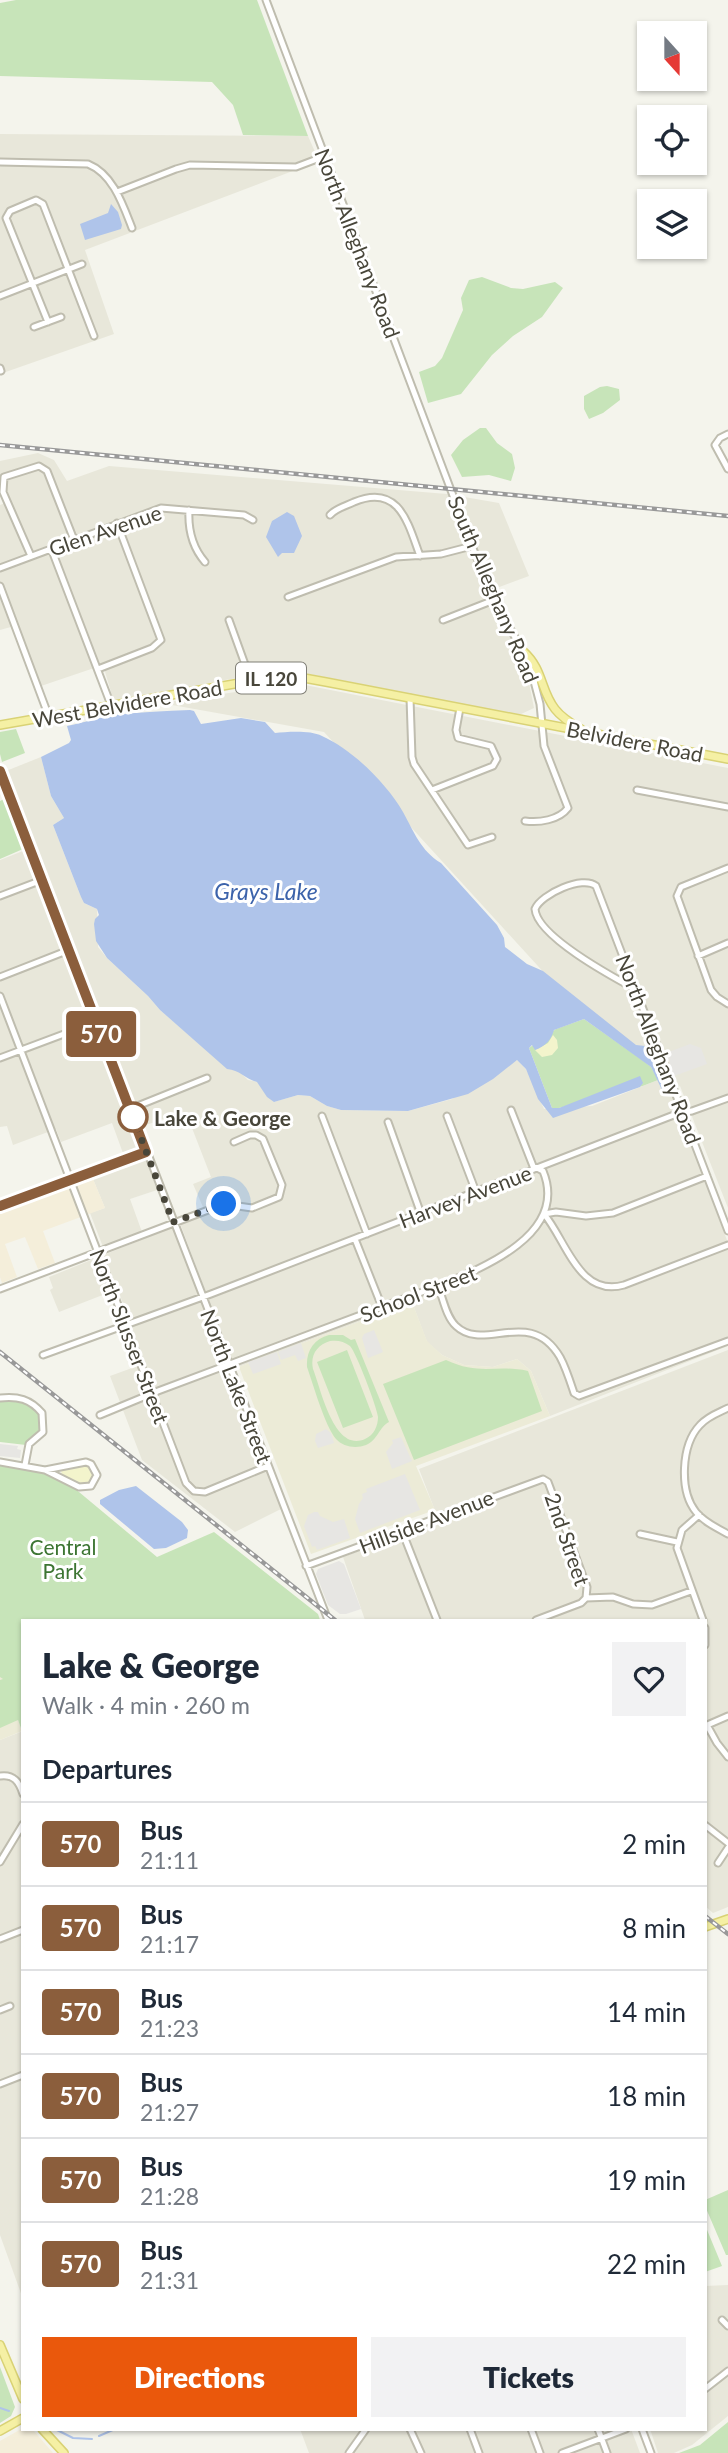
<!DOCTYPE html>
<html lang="en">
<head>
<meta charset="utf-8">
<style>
  body { margin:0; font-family:Lato,sans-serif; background:#f2f2f3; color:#1f2937; height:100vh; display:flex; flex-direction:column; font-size:26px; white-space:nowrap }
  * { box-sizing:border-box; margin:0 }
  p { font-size:23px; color:#747a83 }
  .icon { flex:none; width:38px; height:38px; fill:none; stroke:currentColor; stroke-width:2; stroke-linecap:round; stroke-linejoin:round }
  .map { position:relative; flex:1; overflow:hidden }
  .drawer { position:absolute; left:21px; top:1619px; width:686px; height:812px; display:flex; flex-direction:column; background:#fff; border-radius:0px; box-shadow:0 2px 5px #0004 }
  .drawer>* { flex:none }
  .badge { padding:0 14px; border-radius:5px; font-size:24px; line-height:46px }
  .needle { width:46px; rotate:159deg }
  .buttons { position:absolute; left:637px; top:21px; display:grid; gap:14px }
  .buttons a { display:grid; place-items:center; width:70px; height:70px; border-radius:0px; background:#fff; box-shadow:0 2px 5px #0004; font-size:35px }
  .you { position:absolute; width:35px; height:35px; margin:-18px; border:5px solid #fff; border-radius:50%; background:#1a73e8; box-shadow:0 0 0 10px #1a73e833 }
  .map>.badge { position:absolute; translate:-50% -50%; box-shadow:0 0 0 4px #fff }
  h2 { padding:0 21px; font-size:26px; line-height:63px }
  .round { display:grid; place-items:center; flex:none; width:74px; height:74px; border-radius:0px; background:#f2f2f3 }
  .summary { display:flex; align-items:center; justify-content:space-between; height:119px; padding:0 21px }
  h1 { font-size:33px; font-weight:800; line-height:52px }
  .action { display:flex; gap:14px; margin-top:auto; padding:14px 21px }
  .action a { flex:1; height:80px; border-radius:0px; background:#ea580c; color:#fff; font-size:28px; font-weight:800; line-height:80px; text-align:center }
  .action a+a { background:#f2f2f3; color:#1f2937 }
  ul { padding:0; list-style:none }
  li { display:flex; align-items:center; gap:21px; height:84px; padding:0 21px; border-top:2px solid #e0e1e3 }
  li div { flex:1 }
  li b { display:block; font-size:26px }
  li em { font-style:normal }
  li .badge { min-width:77px; font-weight:700; text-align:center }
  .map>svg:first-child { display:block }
  .residential { fill:#e8e7da }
  .commercial { fill:#f4eeda }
  .education { fill:#ecebd7 }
  .green { fill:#c7e4b9; fill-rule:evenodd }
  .sand { fill:#f3f4cc }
  .parking { fill:#e7e6e3 }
  .water { fill:#afc4ea }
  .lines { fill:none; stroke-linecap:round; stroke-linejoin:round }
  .stream { stroke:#afc4ea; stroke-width:2 }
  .minor-casing { stroke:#bfbdaf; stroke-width:9 }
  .major-casing { stroke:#d9d275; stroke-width:10 }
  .minor { stroke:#fff; stroke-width:5 }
  .major { stroke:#f5f0a4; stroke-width:7 }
  .rail-casing { stroke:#999; stroke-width:4.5 }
  .rail { stroke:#fff; stroke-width:2; stroke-dasharray:5; stroke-linecap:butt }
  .line-casing { stroke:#fff; stroke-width:16 }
  .line { stroke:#8b5e3c; stroke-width:10 }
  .walk { stroke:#48463a; stroke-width:7; stroke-dasharray:0 12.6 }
  .stop-dot { fill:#fff; stroke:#8b5e3c; stroke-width:3.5 }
  .labels { text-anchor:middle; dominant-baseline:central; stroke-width:6; stroke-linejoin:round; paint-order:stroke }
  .shield { fill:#fff; stroke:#7f7e75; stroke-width:2 }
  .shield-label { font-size:19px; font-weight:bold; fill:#48463a }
  .street-label { font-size:21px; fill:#48463a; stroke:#fff }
  .stop-label { font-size:21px; font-weight:bold; fill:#48463a; stroke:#fff; text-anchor:start }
  .park-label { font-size:21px; fill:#3c7532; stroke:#fff }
  .water-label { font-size:23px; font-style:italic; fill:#3c63ab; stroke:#fff }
</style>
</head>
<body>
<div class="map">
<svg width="728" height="2453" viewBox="0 0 728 2453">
  <rect width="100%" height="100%" fill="#f4f4ec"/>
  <path class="residential" d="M0,134L308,136L319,161L85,250L114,334L0,374Z
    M38,453L54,460L67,481L109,466L447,494L499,503L529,576L486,592L525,663L534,708L519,715L289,670L225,680L114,702L103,665L41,686L18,625L0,630V505L5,503L0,492V461Z
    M305,685L728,768V1208L680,1086L671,1090L728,1243V1346L550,1416L531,1371L517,1359L493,1367L464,1365L442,1355L427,1342L412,1302L239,1367L231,1361L180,1223L206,1214L193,1184L211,1177L192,1128L178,1130L172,1116L143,1126L6,771L41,757L51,796L64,818L53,825L81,897L84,903L97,909L98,947L107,958L148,996L160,1010L227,1068L238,1070L248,1080L258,1082L274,1102L298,1095L310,1096L327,1106L341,1110L408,1111L452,1099L517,1060L526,1069L544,1109L592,1106L658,1080L663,1092L671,1089L647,1056L579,1011L324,732L161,703L262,688Z
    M28,849L43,898L64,946L157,1190L130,1199L142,1232L103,1247L90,1213L105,1208L93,1179L128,1167L112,1123L61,1142L56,1129L13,1145L7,1126L0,1127V860Z
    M173,1227L281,1509L235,1532L142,1460L110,1376L143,1364L118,1289L59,1312L50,1290L53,1288L49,1277Z
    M728,1350V1907L713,1913L705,1906V1620H365L343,1557L439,1521L419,1469Z
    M23,1731V2299L0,2235V1740Z
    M728,2285V2416L692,2445L674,2453H658L650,2429H705V2286Z
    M300,2429H631L640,2453H309Z"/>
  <path class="commercial" d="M84,1178L93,1179L105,1208L43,1231L55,1263L38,1269L25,1237L5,1244L17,1277L2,1283L0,1277V1210Z
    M23,2428L33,2430L53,2453H0V2441Z"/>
  <path class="education" d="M412,1302L427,1341L442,1355L464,1365L493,1367L517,1359L531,1371L550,1416L416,1466L435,1510L311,1554L239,1367Z
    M2,1676L22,1731L0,1740V1677Z"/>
  <path class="green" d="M16,0H257L308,136L243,135L233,105L212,82L0,76V3Z
    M482,277L511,288L523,289L555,282L563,288L542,317L513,336L492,355L461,394L428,403L419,372L435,366L442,358L463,310L461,298L469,280Z
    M607,386L619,389L620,400L603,413L589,419L584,409V396L600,387Z
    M480,428H486L497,443L512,454L515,468L511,481L489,475L462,477L451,455L463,440Z
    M16,729L25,753L2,762L0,754V732Z
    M4,799L23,849L0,859V801Z
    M584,1019L645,1062L651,1067L658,1080L640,1087L642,1086L559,1108H552L529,1048L556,1029Z
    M329,1335H343L351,1340L355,1339L389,1422C379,1427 378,1440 366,1445C356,1449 343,1447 336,1439C325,1426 313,1384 307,1367C306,1351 314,1339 329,1335ZM330,1341C337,1340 344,1341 350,1346C356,1352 377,1407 378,1417C378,1426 374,1435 365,1439C334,1453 321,1389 313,1369C310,1355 317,1345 330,1341Z
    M347,1350L373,1417L343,1428L317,1362Z
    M446,1360C480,1376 496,1364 528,1371L542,1411L414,1460L383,1384Z
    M13,1400L27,1402L40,1414L42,1426L26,1445L0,1442V1402Z
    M0,1465L15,1466L46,1474L73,1487L157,1557L214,1532L318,1614L320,1620H23L22,1731L18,1720L0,1728V1680L3,1679L0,1677Z
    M728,2190V2255H726L705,2206V2200Z
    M705,2225L722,2266L705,2272Z
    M0,2367L15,2407L11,2416L0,2423Z
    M728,2422V2453H679L700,2445Z"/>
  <path class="sand" d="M553,1035L557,1040L558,1048L552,1055L542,1057L535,1050L548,1043Z
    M77,1465L89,1466L93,1472V1479C83,1489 73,1482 62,1477L61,1469Z"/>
  <path class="parking" d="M690,1044L701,1048L707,1064L674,1076L666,1053Z
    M374,1330L383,1352L368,1358L362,1338L364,1334Z
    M301,1343L306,1358L298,1361L295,1355L281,1360L278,1352Z
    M277,1352L281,1364L253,1374L248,1362Z
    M326,1429L331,1433L334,1443L318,1448L315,1441L316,1434Z
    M401,1437L412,1461L392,1469L386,1452L393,1443L392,1440Z
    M0,1444L18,1446L17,1449L21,1450L20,1458L0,1456Z
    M405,1474L420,1510L360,1533L355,1519L359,1504L363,1498L362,1494L367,1492L366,1489Z
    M314,1512H318L320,1516L333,1522L344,1519L350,1538L317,1550L315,1546L312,1547L304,1526L308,1515Z
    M339,1561L344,1564L361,1609L346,1614H340L328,1605L316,1574L318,1569Z"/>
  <path class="water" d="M111,204L118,212L122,225L121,229L85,240L80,224L108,213Z
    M287,512L294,516L302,536L294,553H282L278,557L266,537L272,521Z
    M190,710L194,711L201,724L241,718L265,722L275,733C287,732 310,730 322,736C352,749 387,784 403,812C414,832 421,851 441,863L497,925L504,938L505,947L527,964L543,971L636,1045L654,1047L671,1089L663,1092L651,1067L584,1019L554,1030C551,1040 546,1046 535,1050L532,1045L529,1048L552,1108H559L640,1076L643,1083L640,1087L553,1118L538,1099L526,1069L517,1060L493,1079L468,1094L408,1111L341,1110L327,1106L310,1096L298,1095L274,1102L267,1097L257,1082C245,1079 240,1070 227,1069L160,1010L148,996L107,958L96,941L94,924L95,919L99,915L97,909L84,903L81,897L53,825L64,818L51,796L41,757L69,743L71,740L67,726C83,723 99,717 116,715C141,712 166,711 190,710Z
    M136,1486L182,1522L188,1530L187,1538L166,1548L154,1549L100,1504V1500L119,1490Z"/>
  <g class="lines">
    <path class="stream" d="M0,2408L9,2411
      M55,2429L73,2438L92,2439
      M99,2436L115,2429"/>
    <defs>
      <path id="minor" d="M266,0L472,546L494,600L529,662L540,704L544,746L568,808C559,820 539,823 525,821
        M0,162L88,164C113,174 123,205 132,228
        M117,192L176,169L190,165L296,167L325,156
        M0,296L82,264
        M48,322L6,218L10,211L36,200L43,204L94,336
        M34,327L61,317
        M0,368L1,371
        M728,434L720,438L715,445L728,469
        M189,510C188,529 192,547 205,562
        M330,515C336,508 346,506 354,502C399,483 408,523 420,556
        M51,548L111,705
        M31,556L3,492L4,477L39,466L47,471L74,540
        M0,568L161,508L244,515L253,520
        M0,586L49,717
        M288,597L396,557L441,554L472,546
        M229,620L251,681
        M443,620L494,600
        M98,669L152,648L161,640L117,523
        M410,698L412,757L414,764L468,845L492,837
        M0,771L328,1620
        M432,790L493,766L497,759L491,746L458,738L456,730L460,708
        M637,790L728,807
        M728,868L681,887L677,896L711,990L717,997L728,1004
        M0,896L42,880
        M698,956L728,943
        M0,977L69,950
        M635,989C611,976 537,936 535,909C541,894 583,875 596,886L728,1231
        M0,996L186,1483L194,1491L205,1492L268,1466
        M0,1058L96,1022
        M130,1109L207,1078
        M322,1116L367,1234
        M447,1116L476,1192
        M388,1122L421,1214
        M0,1206L146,1152
        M544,1214C566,1240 579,1298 624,1285L728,1245
        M544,1214L556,1212L586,1216L613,1213L707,1176
        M355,1239L382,1307
        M438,1286C443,1298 446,1317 456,1326C484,1353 530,1306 560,1357C566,1368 570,1381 574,1393L579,1396L728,1341
        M0,1289L224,1204L252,1208L279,1197L282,1185L263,1139L256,1135H250L234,1142
        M43,1355L211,1294L679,1113L692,1111L728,1098
        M0,1398C18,1396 30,1399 42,1413L43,1432L29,1444L25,1465
        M728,1408C718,1413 708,1416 700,1425C681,1445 679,1491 696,1512C704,1522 717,1528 728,1534
        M100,1415L158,1391L438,1286C483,1268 569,1234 543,1171L533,1166L511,1110
        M0,1462L45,1470L79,1487L91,1486L97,1475L91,1464L86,1462L45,1470
        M699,1515L682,1530L677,1548L703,1620
        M402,1531L437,1620
        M640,1534L677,1542
        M306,1566L543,1479L548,1482L587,1587L586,1598
        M536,1620L581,1603L586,1598L613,1597L633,1604L652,1605L691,1591
        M705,1628V1645
        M707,1725L717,1743L728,1757
        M705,1726L728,1716
        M0,1776C14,1774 19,1782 23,1794
        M705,1825L728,1843
        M0,1862L23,1824
        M718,1863L728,1848
        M0,1939L23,1930
        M0,2010L10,2006
        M0,2084L23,2075
        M722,2320L728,2326
        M705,2389L728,2371
        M410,2429L421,2453
        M470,2429L479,2453
        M531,2429L540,2453
        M598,2429L607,2453
        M642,2429L651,2453
        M349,2453L366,2429
        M562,2453L626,2429"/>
      <path id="major" d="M523,651C544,670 540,690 555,709C562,718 572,724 581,729
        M0,725L268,678H304L326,682L728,759
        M705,1927L728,1919
        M0,2345L23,2399
        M42,2429L64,2453
        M0,2431L23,2418"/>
    </defs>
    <use href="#minor" class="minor-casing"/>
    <use href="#major" class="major-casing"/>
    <use href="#minor" class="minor"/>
    <use href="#major" class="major"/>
    <defs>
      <path id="rail" d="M0,445L728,516
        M0,1352L335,1620
        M705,1916L728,1934"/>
    </defs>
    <use href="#rail" class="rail-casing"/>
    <use href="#rail" class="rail"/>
  </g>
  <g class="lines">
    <defs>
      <path id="line" d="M0,771L146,1152L0,1206"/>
    </defs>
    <use href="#line" class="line-casing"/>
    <use href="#line" class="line"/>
    <path class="walk" d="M133,1117L173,1222L224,1204"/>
  </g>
  <circle class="stop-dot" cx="133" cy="1117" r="14"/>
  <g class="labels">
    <rect class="shield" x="236" y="662.5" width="70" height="31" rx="5"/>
    <g class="shield-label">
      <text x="271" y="678">IL 120</text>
    </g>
    <g class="street-label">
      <text transform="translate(358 243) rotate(69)">North Alleghany Road</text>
      <text transform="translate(105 530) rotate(-19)">Glen Avenue</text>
      <text transform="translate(494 589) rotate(67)">South Alleghany Road</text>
      <text transform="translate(127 703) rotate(-10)">West Belvidere Road</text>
      <text transform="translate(635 741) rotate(11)">Belvidere Road</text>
      <text transform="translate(659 1049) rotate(69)">North Alleghany Road</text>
      <text transform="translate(465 1196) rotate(-21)">Harvey Avenue</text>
      <text transform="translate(418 1293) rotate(-21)">School Street</text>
      <text transform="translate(130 1336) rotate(69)">North Slusser Street</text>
      <text transform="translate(237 1386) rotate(69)">North Lake Street</text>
      <text transform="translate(426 1521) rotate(-21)">Hillside Avenue</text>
      <text transform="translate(568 1539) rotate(71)">2nd Street</text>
    </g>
    <g class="stop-label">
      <text x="154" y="1117">Lake &amp; George</text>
    </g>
    <g class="park-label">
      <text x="63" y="1546">Central<tspan x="63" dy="24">Park</tspan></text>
    </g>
    <g class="water-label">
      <text x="266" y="891">Grays Lake</text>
    </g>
  </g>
</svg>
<div class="buttons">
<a><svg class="needle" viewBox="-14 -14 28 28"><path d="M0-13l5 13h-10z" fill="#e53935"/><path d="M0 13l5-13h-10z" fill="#747a83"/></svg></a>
<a><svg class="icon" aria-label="locate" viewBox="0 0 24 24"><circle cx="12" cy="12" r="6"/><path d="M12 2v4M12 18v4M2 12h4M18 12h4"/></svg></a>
<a><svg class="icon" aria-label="layers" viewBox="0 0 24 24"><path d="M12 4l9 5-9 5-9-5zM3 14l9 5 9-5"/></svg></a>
</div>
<div class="you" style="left:224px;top:1204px"></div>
<b class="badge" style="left:101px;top:1034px;background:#8b5e3c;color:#fff">570</b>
<section class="drawer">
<div class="summary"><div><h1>Lake &amp; George</h1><p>Walk · 4 min · 260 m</p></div><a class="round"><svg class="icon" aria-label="heart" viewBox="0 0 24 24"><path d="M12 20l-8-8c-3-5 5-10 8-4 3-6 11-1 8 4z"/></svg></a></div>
<h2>Departures</h2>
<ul>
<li><span class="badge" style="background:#8b5e3c;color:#fff">570</span><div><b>Bus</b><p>21:11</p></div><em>2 min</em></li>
<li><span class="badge" style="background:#8b5e3c;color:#fff">570</span><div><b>Bus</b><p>21:17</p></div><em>8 min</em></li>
<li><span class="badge" style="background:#8b5e3c;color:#fff">570</span><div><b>Bus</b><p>21:23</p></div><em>14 min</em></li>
<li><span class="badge" style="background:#8b5e3c;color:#fff">570</span><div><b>Bus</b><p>21:27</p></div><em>18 min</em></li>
<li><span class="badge" style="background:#8b5e3c;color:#fff">570</span><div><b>Bus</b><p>21:28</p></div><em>19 min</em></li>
<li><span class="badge" style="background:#8b5e3c;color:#fff">570</span><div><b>Bus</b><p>21:31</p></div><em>22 min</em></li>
</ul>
<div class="action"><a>Directions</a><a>Tickets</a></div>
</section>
</div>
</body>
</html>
